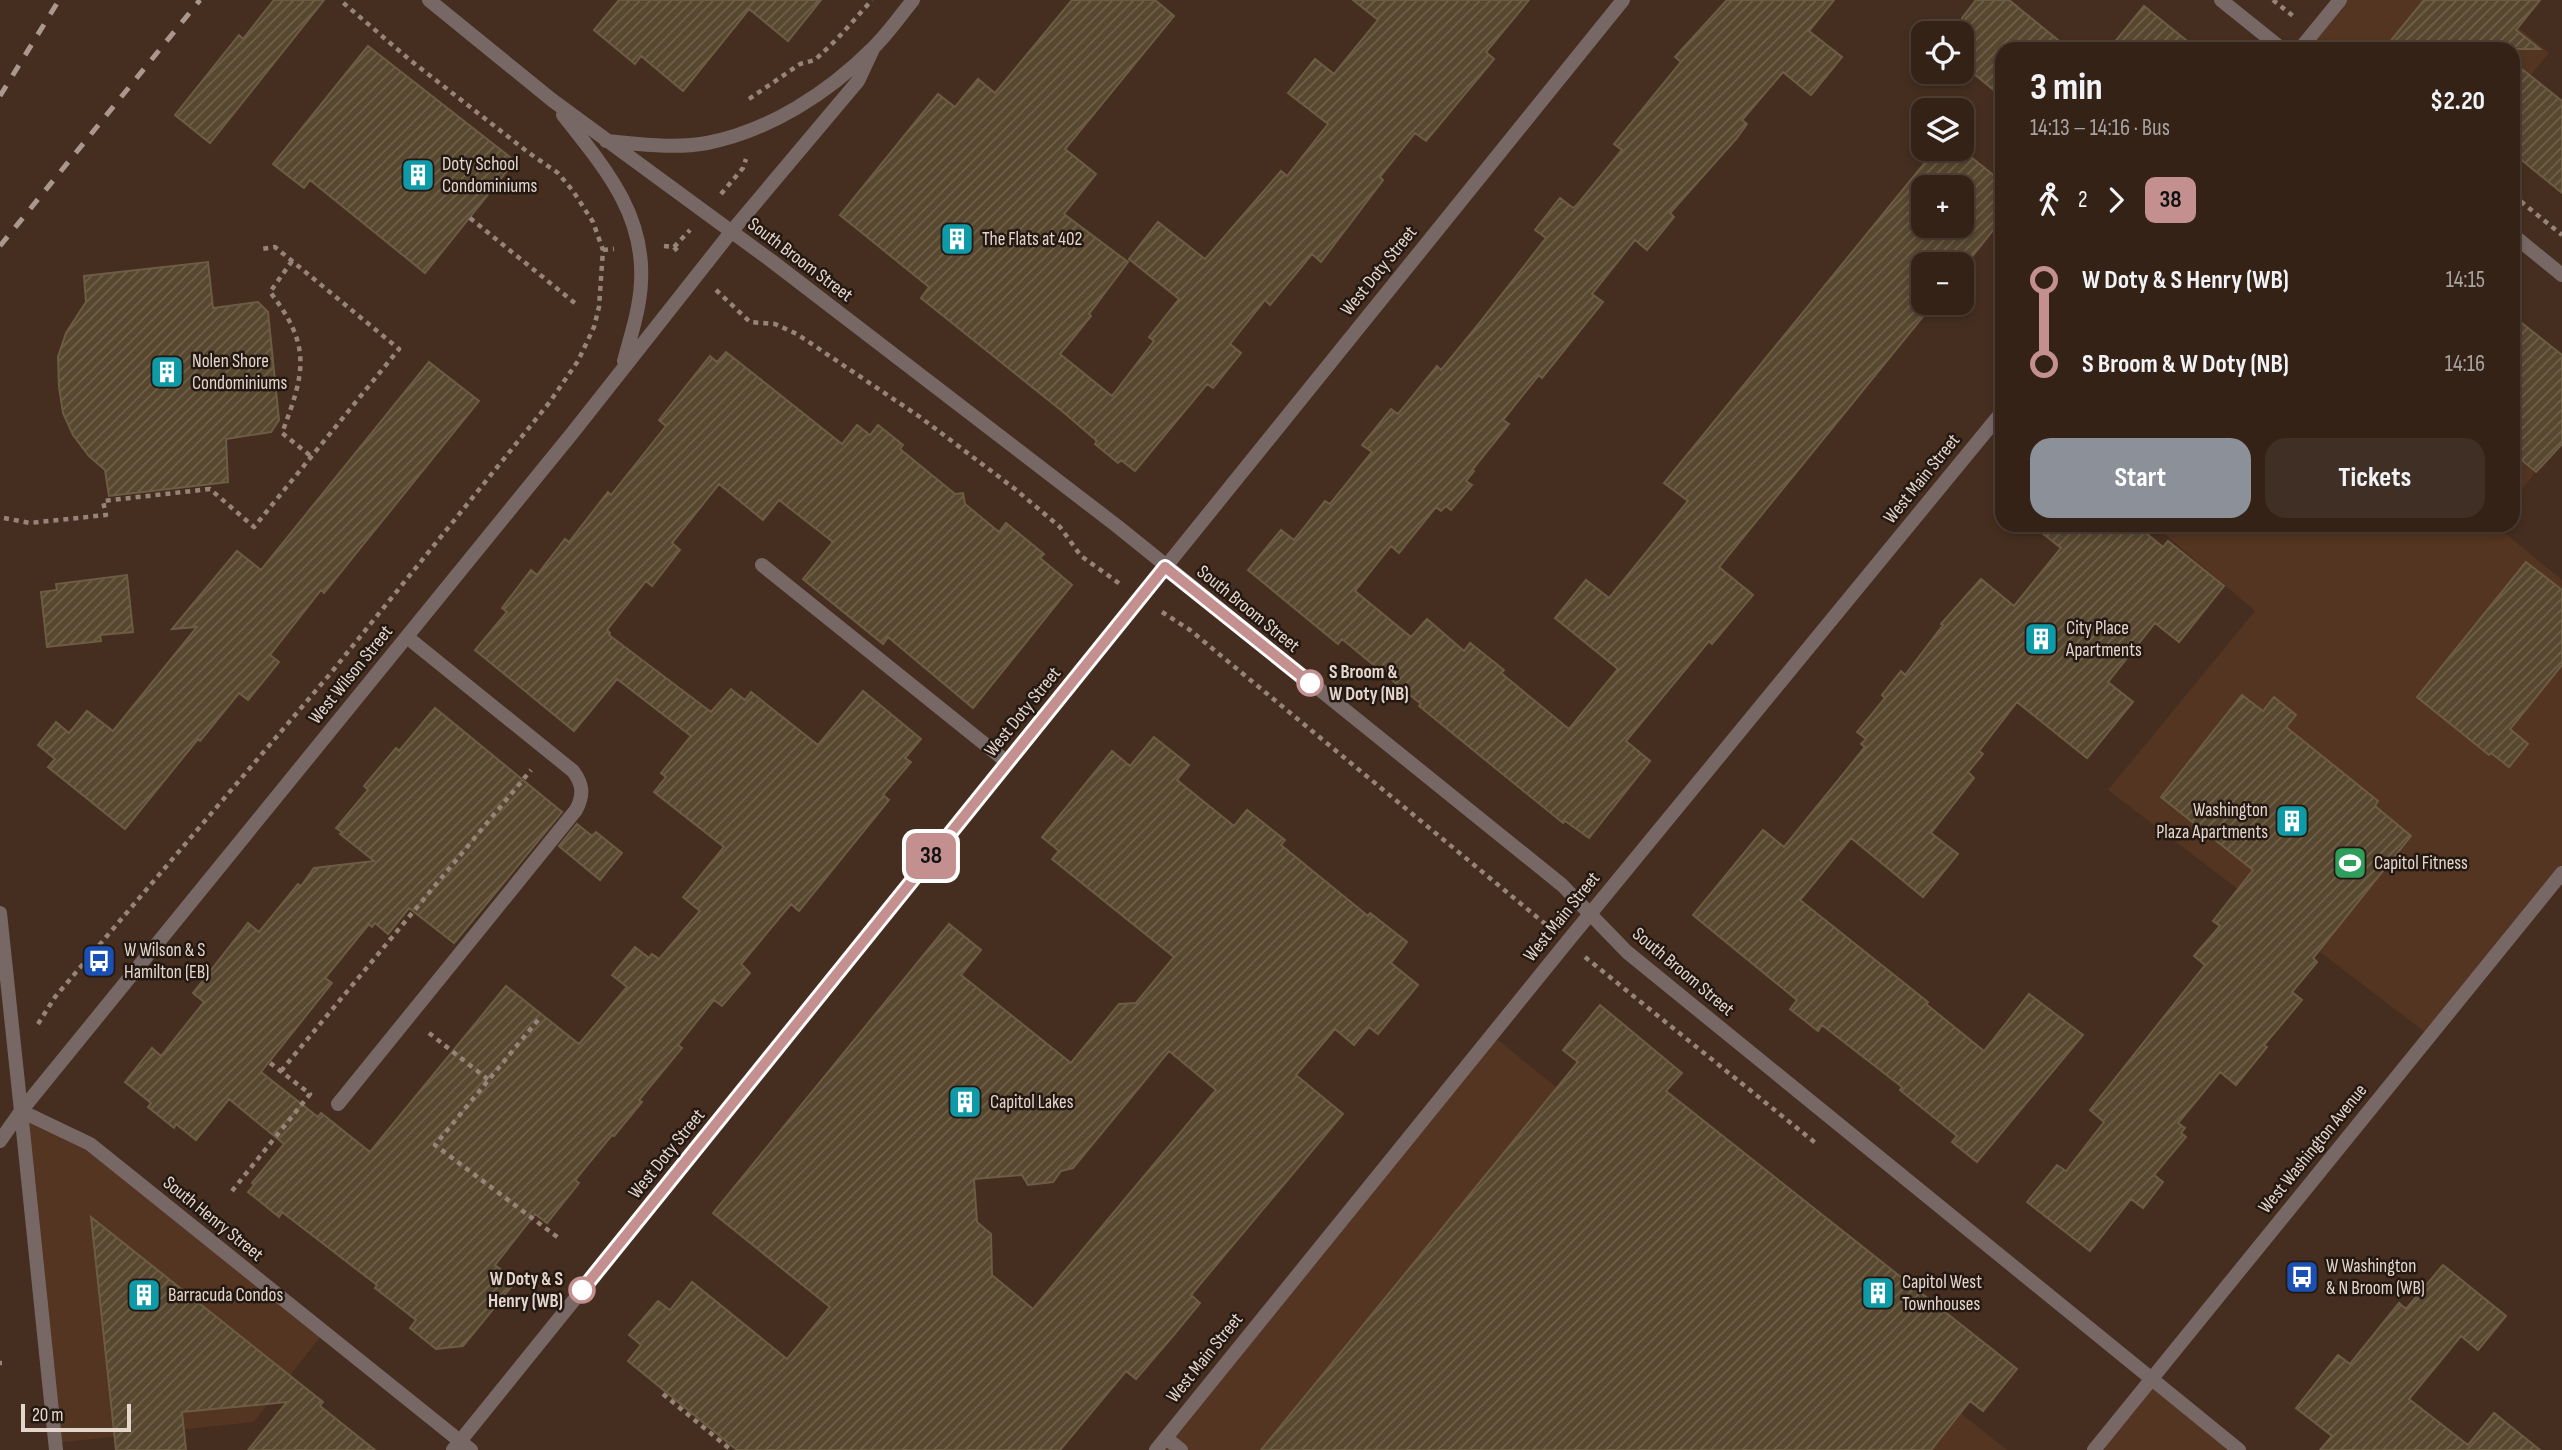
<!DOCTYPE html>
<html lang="en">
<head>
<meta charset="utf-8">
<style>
  body { margin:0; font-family:"Sofia Sans Condensed",sans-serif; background:#3f2f24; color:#f1f3f6; height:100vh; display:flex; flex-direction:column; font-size:26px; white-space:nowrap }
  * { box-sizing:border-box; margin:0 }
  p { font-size:23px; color:#a9a4a1 }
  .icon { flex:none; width:38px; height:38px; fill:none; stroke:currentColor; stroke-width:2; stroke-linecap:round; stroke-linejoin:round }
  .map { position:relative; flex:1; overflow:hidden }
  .side { position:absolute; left:1995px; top:42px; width:525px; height:490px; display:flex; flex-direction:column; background:#342217; border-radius:21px; box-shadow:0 4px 10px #0003,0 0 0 2px #4e3f36 }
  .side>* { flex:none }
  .badge { padding:0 14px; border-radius:10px; font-size:24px; line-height:46px }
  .fabs { position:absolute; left:1911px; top:21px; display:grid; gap:14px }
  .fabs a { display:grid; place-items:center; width:63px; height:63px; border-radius:14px; background:#342217; box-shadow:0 4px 10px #0003,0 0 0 2px #4e3f36; font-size:35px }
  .scale { position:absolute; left:21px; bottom:18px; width:110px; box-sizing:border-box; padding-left:7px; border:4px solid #e5d6cc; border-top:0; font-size:19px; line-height:24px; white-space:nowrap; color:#e5d6cc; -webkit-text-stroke:5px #241912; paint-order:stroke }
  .map>.badge { position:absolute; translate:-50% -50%; box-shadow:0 0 0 4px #fff }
  .legs { display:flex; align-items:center; gap:10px; height:77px; padding:0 35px; font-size:23px }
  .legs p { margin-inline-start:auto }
  .headline { display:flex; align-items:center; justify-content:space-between; height:119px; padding:0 35px }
  h1 { font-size:38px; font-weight:700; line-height:52px }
  .cta { display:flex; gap:14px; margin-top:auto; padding:14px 35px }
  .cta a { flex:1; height:80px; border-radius:21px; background:#8c9099; color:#fff; font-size:28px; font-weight:700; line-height:80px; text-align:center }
  .cta a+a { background:#3f2f24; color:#f1f3f6 }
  ul { padding:0 35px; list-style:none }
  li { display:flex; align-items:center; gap:24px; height:84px; font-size:26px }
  li i { display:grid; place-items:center; width:10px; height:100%; margin:0 9px; background:currentColor }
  li i::after { content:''; width:18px; height:18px; margin:-9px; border:5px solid; border-radius:50%; background:#342217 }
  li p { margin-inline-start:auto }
  li:first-child i { background:linear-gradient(#0000 50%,currentColor 0) }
  li:last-child i { background:linear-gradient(currentColor 50%,#0000 0) }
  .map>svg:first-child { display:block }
  .built { fill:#533521 }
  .building { fill:url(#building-hatch); stroke:#6d5c44; stroke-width:2; fill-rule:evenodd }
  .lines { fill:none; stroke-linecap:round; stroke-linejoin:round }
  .path { stroke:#978478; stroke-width:4.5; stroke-dasharray:5 5; stroke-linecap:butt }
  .service { stroke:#776866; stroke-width:14 }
  .minor { stroke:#776866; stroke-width:14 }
  .tertiary { stroke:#776866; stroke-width:14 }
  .rail { stroke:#aa988d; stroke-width:5; stroke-dasharray:12 12; stroke-linecap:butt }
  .line-1-casing { stroke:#fff; stroke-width:16 }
  .line-1 { stroke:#c48f8f; stroke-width:10 }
  .stop-1-dot { fill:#fff; stroke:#c48f8f; stroke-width:3.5 }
  .labels { text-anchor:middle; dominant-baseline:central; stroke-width:5; stroke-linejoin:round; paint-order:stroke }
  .poi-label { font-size:19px; fill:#e5d6cc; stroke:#241912; text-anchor:start }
  .street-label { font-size:19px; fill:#e5d6cc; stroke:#241912 }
  .stop-label { font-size:19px; font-weight:bold; fill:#e5d6cc; stroke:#241912; text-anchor:start }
</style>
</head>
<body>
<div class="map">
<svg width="2562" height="1450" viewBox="0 0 2562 1450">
  <defs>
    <pattern id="building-hatch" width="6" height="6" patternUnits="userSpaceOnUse" patternTransform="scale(1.75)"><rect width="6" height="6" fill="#57472f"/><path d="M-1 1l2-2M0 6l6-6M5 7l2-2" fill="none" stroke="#6f614c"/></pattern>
  </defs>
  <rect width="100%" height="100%" fill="#452e1f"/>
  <path class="built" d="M2340,0H2485L2549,53L2513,97V49H2300Z
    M2513,455L2535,473L2513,501Z
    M2154,525H2495L2562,580V873L2430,1036L2108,790L2255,611Z
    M1492,1035L1716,1217L2007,1450H1156Z
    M21,1111L90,1144L324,1332L254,1422L55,1443Z
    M2152,1378L2239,1450H2094Z"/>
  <path class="building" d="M274,0H324L210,143L175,115L239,35L243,39Z
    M619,0H821L788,41L749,9L683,91L641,56L635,64L594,30Z
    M1072,0H1155L1174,16L1065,149L1096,174L1064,214L1128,262L1089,314L1091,316L1060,354L1112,396L1154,341L1149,337L1179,299L1129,259L1158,222L1205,259L1281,171L1287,176L1328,124L1288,93L1315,59L1334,74L1378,20L1353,0H1529L1486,52L1494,59L1426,141L1415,133L1380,177L1383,180L1321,262L1312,254L1270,305L1265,300L1230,344L1241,353L1213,388L1207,384L1135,471L1121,460L1118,463L1095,444L1097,441L1062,411L921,298L929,287L840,215L938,94L955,107L978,79L995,93Z
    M1727,0H1834L1809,31L1842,57L1811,95L1783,72L1742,120L1747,124L1736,139L1670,213L1674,217L1647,250L1635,240L1592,294L1603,302L1542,378L1539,375L1503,420L1509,424L1472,470L1474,471L1466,481L1472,485L1451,510L1446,506L1441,511L1436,507L1399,553L1391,546L1355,591L1411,637L1427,619L1464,651L1470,643L1504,670L1501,673L1569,729L1618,669L1555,618L1586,580L1609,598L1688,501L1664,483L1936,149H1961L2002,182V219L1962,269V264H1923V303H1934L1719,567L1753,595L1712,644L1709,641L1626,741L1650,761L1589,838L1565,821L1563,823L1419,706L1421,704L1342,639L1338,644L1248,570L1281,530L1294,540L1325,501L1330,504L1372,452L1362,445L1391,409L1398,414L1437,366L1441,370L1477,326L1546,238L1535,230L1560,198L1573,208L1577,205L1622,150L1614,144L1681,62L1675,57ZM1923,187H1962V226H1923Z
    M1976,0H2009L2069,49H2002V97L1962,64V18Z
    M2424,0H2540L2516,30L2540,49H2384Z
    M2144,6L2197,49H2109Z
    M368,46L515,161L425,273L310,180L304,188L273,164Z
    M2513,62L2562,101V193L2513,153Z
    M208,262L213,308L258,302L268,312L279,420L271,432L226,439L228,482L109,496L105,470L89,456L73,435L63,413L59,387L58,357L66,333L86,302L84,276Z
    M2513,316L2562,355V444L2536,472L2513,453Z
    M726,352L842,444L857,425L870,435L878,425L903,445L900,449L955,494L963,493L965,504L999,532L1006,523L1044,554L1040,558L1072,585L973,708L888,637L883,644L803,579L833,542L779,500L763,520L719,484L672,543L680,550L652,586L646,581L607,630L610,633L609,635L711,712L731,689L745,700L751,692L818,745L863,691L921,739L905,758L911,762L883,795L889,800L799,911L791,904L741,964L750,973L722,1006L714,1000L678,1045L682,1048L639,1100L642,1102L614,1136L612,1135L575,1180L579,1183L547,1223L535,1214L495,1265L516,1281L463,1346L436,1349L410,1328L416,1320L375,1288L377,1285L282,1212L279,1217L248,1192L254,1185L252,1183L284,1144L229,1099L196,1140L176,1124L174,1128L148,1107L151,1103L125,1082L152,1048L161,1056L204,1002L193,993L248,923L259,932L298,884L301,886L314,868L374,861L340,834L342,832L336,828L368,790L364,786L396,748L399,751L435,708L562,812L454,943L409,908L388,934L375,923L372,927L369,924L325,978L332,983L261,1072L318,1117L321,1113L370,1152L506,986L579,1044L627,987L612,975L635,947L649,958L652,954L659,959L700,911L683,897L724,847L654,792L666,777L661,773L691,736L617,679L574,731L475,650L507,612L502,608L531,570L537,575L565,539L569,542L608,492L611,495L666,426L659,420L710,356L717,362Z
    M429,362L479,401L324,593L321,590L270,655L279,662L248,700L239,693L200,741L198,739L125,829L48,767L55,759L38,745L56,722L69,733L87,711L113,731L197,627L172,629L237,551L261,570Z
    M2032,525H2136L2163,547L2168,541L2224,586L2179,642L2155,623L2108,682L2133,702L2087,758L2017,702L1979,751L1983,754L1968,772L1974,778L1931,833L1958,854L1923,897L1851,838L1800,900L1928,1002L1926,1004L1984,1051L2029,994L2083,1035L1977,1162L1952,1142L1957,1136L1900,1090L1902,1087L1822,1025L1818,1031L1790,1009L1797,1000L1693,915L1763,830L1784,847L1865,747L1861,744L1866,739L1857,732L1885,698L1882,695L1901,671L1905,675L1943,625L1941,624L1981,579L2014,606L2061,548Z
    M2526,562L2562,590V665L2510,729L2528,744L2509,767L2491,753L2489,755L2417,697Z
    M127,575L133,632L100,635L101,641L47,647L41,592L57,590L56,584Z
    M2242,695L2263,711L2274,697L2296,715L2286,727L2378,801L2375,806L2411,836L2313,958L2317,962L2292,992L2302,1000L2264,1045L2267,1047L2236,1085L2220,1072L2178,1123L2185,1128L2181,1133L2186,1137L2154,1175L2163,1182L2143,1208L2131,1199L2090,1251L2027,1202L2057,1165L2066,1171L2104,1122L2090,1110L2205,965L2194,956L2220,926L2213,921L2253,870L2161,797Z
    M1154,737L1189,765L1177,780L1234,826L1247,810L1285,840L1281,845L1368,916L1370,913L1407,942L1391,963L1418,985L1378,1034L1369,1027L1354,1045L1335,1029L1296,1075L1343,1114L1191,1295L1200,1303L1172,1337L1136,1379L1126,1371L1060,1450H737L628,1361L641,1345L629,1335L658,1301L670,1310L692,1282L787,1359L830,1307L713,1213L949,924L981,950L961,975L1071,1063L1119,1004L1136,1003L1174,957L1052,859L1059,851L1042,837L1112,751L1130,766ZM1169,1051L1216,1090L1033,1309L992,1275L991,1234L977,1222L974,1179L1022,1175L1028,1185L1053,1182L1061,1171L1073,1168Z
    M577,824L592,836L596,832L622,853L600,880L559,846Z
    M1600,1005L1682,1073L1666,1091L2017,1369L1983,1411L1970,1401L1931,1450H1261L1578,1062L1563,1050Z
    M91,1217L323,1402L320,1406L375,1450H248L287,1402L182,1412L186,1450H116Z
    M2443,1265L2506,1316L2478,1350L2461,1336L2409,1399L2468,1445L2494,1413L2540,1450H2320L2332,1436L2296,1408L2338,1355L2350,1364L2399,1303L2406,1309Z"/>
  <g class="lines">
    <path class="path" d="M2273,0L2293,16
      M749,99L800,64L815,60L837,39L872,0
      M721,194L743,168L746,159
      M2513,195L2562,235
      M470,218L576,304
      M664,246L674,247L680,254
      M674,247L690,230
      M603,250L614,249
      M292,261L270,292C312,346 305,372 282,433L312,457
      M716,290L750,322L775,324L797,334L920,417L1015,489L1060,527L1081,556L1120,584
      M4,518L30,523L106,515L103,501L210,489L254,527L399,349L275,247L261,249
      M1162,612L1190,630L1549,927
      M1585,957L1818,1145
      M538,1020L435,1145L560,1239
      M38,1024L55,997L330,674L549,403L578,361L594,327L599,307L603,250L593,222L573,191L558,173L529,153L410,60L340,0
      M429,1033L490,1081
      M281,1071L531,770
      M232,1191L310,1094L269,1062
      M0,1363H2
      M663,1394L731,1450"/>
    <path class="service" d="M762,565L1007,762
      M338,1104L576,810C584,795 583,784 573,771L407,637
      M1166,1438L1181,1450"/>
    <path class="minor" d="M2300,49L2340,0
      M0,913L21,1111
      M21,1111L90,1144L471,1450
      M0,1141L21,1111
      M453,1450L1623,0
      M1156,1450L1567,942L2002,412"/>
    <path class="tertiary" d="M429,0L552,100L773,262L1117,526L1562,885L1627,952L2239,1450
      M2221,0L2282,49
      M563,115C603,166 645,213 641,282C640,308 631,335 624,361
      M606,141C640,144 674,149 707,143C769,131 828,93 872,49C887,35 900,16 913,0
      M2513,235L2562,275
      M56,1450L21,1111L574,431L731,232L858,81L873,49
      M2094,1450L2562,873"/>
    <path class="rail" d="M0,96L59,0
      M0,246L200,0"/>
  </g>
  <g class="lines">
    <defs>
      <path id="line-1" d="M582,1290L1165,567L1310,683"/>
    </defs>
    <use href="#line-1" class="line-1-casing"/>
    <use href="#line-1" class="line-1"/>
  </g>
  <defs>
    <symbol id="building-square" viewBox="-11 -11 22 22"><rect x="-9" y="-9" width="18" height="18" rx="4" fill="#0f9aa8" stroke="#241912"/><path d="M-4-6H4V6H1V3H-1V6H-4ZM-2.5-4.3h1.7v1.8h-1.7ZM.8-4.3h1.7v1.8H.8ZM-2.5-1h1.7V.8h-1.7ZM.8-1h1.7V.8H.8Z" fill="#fff"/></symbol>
    <symbol id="stadium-square" viewBox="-11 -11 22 22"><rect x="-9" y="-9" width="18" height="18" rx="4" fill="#2e9e5b" stroke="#241912"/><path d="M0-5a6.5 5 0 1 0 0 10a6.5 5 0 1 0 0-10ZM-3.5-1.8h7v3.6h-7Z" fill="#fff"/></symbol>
    <symbol id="bus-square" viewBox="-11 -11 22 22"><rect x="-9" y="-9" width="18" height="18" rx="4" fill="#1a4fb4" stroke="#241912"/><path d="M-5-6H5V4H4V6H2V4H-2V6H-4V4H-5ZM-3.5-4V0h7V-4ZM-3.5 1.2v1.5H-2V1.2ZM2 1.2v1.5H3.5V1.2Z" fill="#fff"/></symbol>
  </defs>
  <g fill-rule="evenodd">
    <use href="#building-square" x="399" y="156" width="38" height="38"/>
    <use href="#building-square" x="938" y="220" width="38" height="38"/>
    <use href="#building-square" x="148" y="353" width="38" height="38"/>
    <use href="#building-square" x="2022" y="620" width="38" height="38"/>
    <use href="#building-square" x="2273" y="802" width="38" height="38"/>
    <use href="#stadium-square" x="2331" y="844" width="38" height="38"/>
    <use href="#bus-square" x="80" y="942" width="38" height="38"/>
    <use href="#building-square" x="946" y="1083" width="38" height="38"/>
    <use href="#bus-square" x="2283" y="1258" width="38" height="38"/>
    <use href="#building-square" x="1859" y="1274" width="38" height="38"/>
    <use href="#building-square" x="125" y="1276" width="38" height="38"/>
  </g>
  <g class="stop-1-dot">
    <circle cx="1310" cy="683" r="12"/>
    <circle cx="582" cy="1290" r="12"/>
  </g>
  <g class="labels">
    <g class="poi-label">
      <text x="442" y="164">Doty School<tspan x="442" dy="22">Condominiums</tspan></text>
      <text x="982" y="239">The Flats at 402</text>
      <text x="192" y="361">Nolen Shore<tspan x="192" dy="22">Condominiums</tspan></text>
      <text x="2066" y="628">City Place<tspan x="2066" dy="22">Apartments</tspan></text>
      <text x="2268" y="810" text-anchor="end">Washington<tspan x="2268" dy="22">Plaza Apartments</tspan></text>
      <text x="2374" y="863">Capitol Fitness</text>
      <text x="124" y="950">W Wilson &amp; S<tspan x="124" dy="22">Hamilton (EB)</tspan></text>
      <text x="990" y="1102">Capitol Lakes</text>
      <text x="2326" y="1266">W Washington<tspan x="2326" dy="22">&amp; N Broom (WB)</tspan></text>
      <text x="1902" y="1282">Capitol West<tspan x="1902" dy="22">Townhouses</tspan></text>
      <text x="168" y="1295">Barracuda Condos</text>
    </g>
    <g class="street-label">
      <text transform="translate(800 260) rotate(37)">South Broom Street</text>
      <text transform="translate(1379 271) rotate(-51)">West Doty Street</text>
      <text transform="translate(1922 479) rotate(-51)">West Main Street</text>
      <text transform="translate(1248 609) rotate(39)">South Broom Street</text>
      <text transform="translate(351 675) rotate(-51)">West Wilson Street</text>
      <text transform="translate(1023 712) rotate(-51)">West Doty Street</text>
      <text transform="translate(1562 917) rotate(-51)">West Main Street</text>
      <text transform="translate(1683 972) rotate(40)">South Broom Street</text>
      <text transform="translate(2313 1149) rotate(-51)">West Washington Avenue</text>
      <text transform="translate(667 1154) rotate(-51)">West Doty Street</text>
      <text transform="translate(213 1219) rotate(39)">South Henry Street</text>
      <text transform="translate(1205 1358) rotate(-51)">West Main Street</text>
    </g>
    <g class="stop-label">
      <text x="1329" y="672">S Broom &amp;<tspan x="1329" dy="22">W Doty (NB)</tspan></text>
      <text x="563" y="1279" text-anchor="end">W Doty &amp; S<tspan x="563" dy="22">Henry (WB)</tspan></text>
    </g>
  </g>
</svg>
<div class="fabs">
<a><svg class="icon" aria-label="locate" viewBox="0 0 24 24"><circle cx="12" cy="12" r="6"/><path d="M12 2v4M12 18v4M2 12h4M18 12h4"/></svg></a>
<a><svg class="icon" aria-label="layers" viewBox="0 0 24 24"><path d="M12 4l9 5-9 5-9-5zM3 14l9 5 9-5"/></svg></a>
<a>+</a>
<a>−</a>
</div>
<div class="scale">20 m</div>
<b class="badge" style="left:931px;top:856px;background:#c48f8f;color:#111">38</b>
<section class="side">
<div class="headline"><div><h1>3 min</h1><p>14:13 – 14:16 · Bus</p></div><b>$2.20</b></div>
<div class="legs"><svg class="icon" aria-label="walk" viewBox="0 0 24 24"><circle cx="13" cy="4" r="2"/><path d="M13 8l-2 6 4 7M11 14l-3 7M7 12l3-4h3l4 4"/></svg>2<svg class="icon" aria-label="forward" viewBox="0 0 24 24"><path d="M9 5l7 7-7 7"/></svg><b class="badge" style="background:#c48f8f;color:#111">38</b></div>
<ul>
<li><i style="color:#c48f8f"></i><b>W Doty &amp; S Henry (WB)</b><p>14:15</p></li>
<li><i style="color:#c48f8f"></i><b>S Broom &amp; W Doty (NB)</b><p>14:16</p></li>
</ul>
<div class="cta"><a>Start</a><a>Tickets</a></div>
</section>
</div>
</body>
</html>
